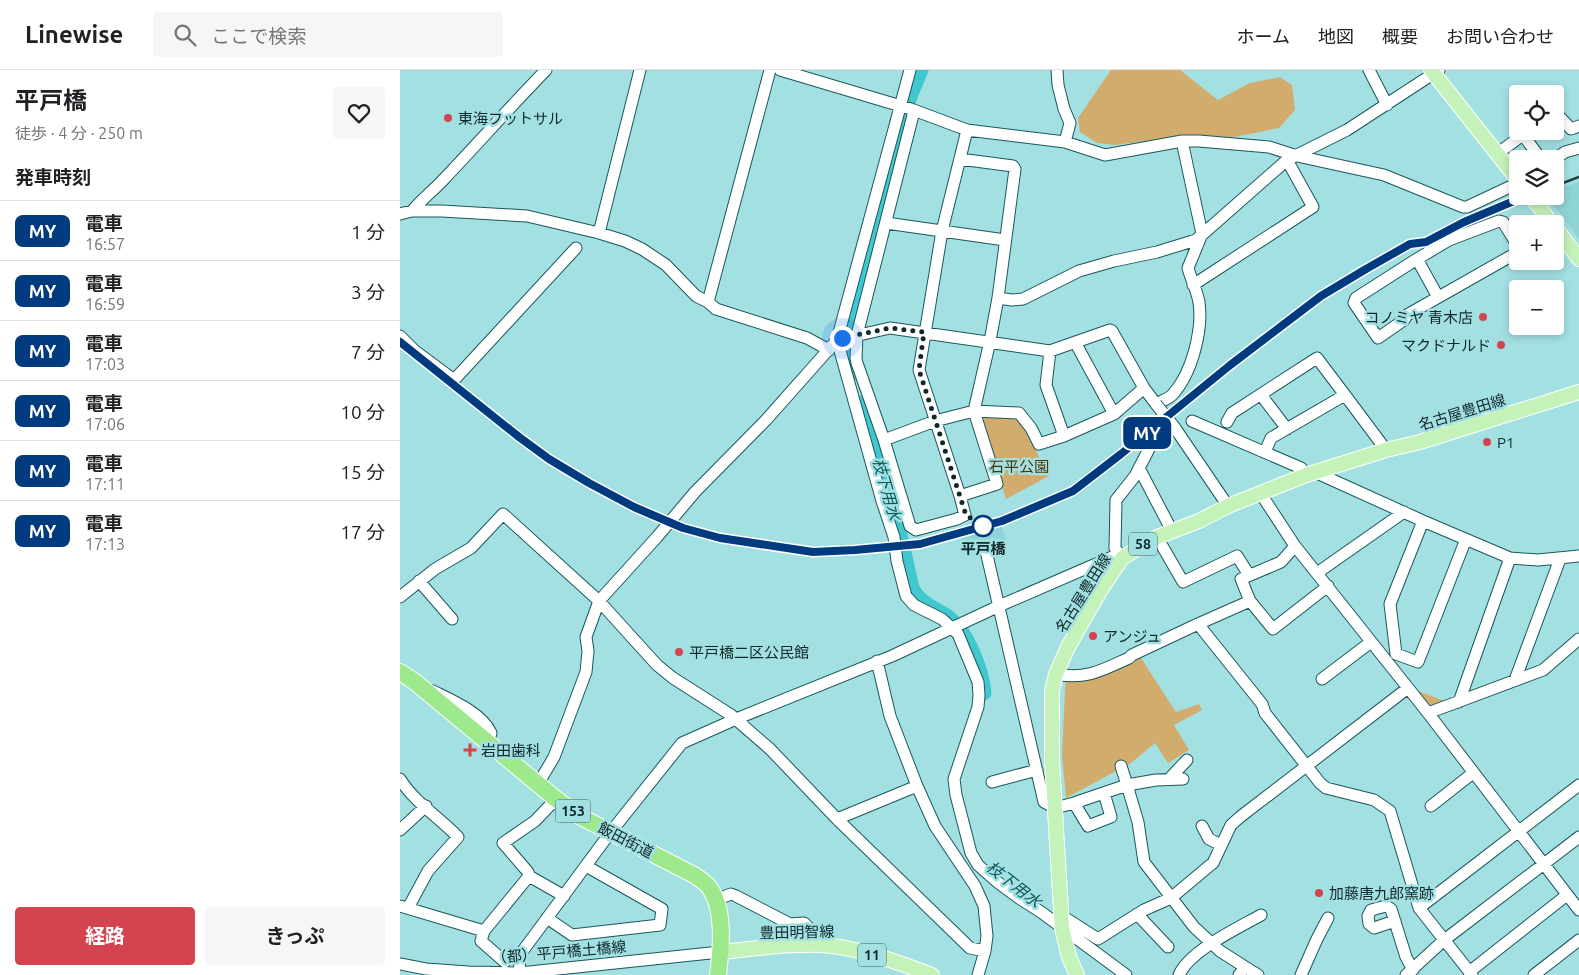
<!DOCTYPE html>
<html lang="ja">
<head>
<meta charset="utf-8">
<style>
  body { margin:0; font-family:Ubuntu,"Noto Sans JP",sans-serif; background:#f6f6f6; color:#202124; height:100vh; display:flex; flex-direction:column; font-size:19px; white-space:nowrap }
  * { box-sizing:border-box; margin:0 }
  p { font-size:16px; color:#757577 }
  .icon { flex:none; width:28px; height:28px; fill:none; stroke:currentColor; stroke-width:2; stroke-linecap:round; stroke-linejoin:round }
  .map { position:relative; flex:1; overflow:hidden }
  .panel { display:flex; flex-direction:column; background:#fff; width:400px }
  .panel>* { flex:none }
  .badge { padding:0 10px; border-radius:8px; font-size:18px; line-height:32px }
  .controls { position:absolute; left:1109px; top:15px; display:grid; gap:10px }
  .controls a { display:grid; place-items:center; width:55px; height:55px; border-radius:5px; background:#fff; box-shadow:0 2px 8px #0003; font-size:25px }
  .you { position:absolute; width:25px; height:25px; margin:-12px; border:4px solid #fff; border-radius:50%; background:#1a73e8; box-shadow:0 0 0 8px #1a73e833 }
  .map>.badge { position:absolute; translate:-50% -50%; box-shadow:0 0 0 2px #fff }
  h2 { padding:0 15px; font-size:19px; line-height:45px }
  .round { display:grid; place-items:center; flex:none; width:52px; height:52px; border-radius:5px; background:#f6f6f6 }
  .headline { display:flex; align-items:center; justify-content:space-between; height:85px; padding:0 15px }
  h1 { font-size:24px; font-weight:700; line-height:38px }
  .primary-button { display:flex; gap:10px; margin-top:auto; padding:10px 15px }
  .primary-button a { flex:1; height:58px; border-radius:5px; background:#d34350; color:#fff; font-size:20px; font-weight:700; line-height:58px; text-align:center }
  .primary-button a+a { background:#f6f6f6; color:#202124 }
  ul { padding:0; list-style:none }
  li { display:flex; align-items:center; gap:15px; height:60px; padding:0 15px; border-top:1px solid #e0e0e0 }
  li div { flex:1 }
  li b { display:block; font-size:19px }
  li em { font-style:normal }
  li .badge { min-width:55px; font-weight:700; text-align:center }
  header { display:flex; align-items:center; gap:30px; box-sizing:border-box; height:70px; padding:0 25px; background:#fff; border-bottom:1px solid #e0e0e0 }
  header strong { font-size:24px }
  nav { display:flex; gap:28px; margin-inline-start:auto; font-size:18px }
  .search { width:350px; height:45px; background:#f6f6f6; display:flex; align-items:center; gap:12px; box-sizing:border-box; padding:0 18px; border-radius:5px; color:#757577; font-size:19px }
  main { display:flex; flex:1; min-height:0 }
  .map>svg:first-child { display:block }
  .built { fill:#8ed4d7 }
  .green { fill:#d2ac6d }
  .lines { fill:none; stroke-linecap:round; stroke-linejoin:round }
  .river { stroke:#40c8ce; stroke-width:15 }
  .minor-casing { stroke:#19575a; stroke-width:13 }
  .major-casing { stroke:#fff; stroke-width:16 }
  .highway-casing { stroke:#fff; stroke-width:18 }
  .minor { stroke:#fff; stroke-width:11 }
  .major { stroke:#c4f2b9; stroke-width:14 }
  .highway { stroke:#9de98b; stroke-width:16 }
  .rail { stroke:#233f41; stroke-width:2.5 }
  .minor-bridge-casing { stroke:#19575a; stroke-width:13; stroke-linecap:butt }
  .minor-bridge { stroke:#fff; stroke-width:11 }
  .line-casing { stroke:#fff; stroke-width:11 }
  .line { stroke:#003b80; stroke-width:8 }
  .walk { stroke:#10282a; stroke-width:5; stroke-dasharray:0 9 }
  .poi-dot { fill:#d34350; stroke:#a3e0e2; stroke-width:2 }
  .stop-dot { fill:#fff; stroke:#003b80; stroke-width:2.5 }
  .labels { text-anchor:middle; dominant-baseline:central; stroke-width:5; stroke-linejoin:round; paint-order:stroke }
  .shield { fill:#a3e0e2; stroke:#3c5f61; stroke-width:1 }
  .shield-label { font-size:14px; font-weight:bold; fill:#10282a }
  .poi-label { font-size:15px; fill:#10282a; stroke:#a3e0e2; text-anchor:start }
  .street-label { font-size:15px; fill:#10282a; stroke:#a3e0e2 }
  .park-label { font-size:15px; fill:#4a3302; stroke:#a3e0e2 }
  .stop-label { font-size:15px; font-weight:bold; fill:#10282a; stroke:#a3e0e2 }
  .water-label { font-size:16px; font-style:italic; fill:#0a595c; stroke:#a3e0e2 }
</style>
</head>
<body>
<header>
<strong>Linewise</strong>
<div class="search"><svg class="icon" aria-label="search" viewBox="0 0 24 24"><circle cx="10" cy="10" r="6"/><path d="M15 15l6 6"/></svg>ここで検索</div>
<nav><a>ホーム</a><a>地図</a><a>概要</a><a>お問い合わせ</a></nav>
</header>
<main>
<section class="panel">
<div class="headline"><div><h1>平戸橋</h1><p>徒歩 · 4 分 · 250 m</p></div><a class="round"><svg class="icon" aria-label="heart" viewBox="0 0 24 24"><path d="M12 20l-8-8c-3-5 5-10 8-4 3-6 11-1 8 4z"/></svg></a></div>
<h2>発車時刻</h2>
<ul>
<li><span class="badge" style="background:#003b80;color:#fff">MY</span><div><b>電車</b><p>16:57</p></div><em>1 分</em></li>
<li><span class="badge" style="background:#003b80;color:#fff">MY</span><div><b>電車</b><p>16:59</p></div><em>3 分</em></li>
<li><span class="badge" style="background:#003b80;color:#fff">MY</span><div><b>電車</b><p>17:03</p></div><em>7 分</em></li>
<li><span class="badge" style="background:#003b80;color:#fff">MY</span><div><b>電車</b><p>17:06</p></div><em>10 分</em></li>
<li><span class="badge" style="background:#003b80;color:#fff">MY</span><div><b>電車</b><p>17:11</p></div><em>15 分</em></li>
<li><span class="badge" style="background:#003b80;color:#fff">MY</span><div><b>電車</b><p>17:13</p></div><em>17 分</em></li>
</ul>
<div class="primary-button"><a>経路</a><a>きっぷ</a></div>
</section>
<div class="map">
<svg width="1179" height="905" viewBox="0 0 1179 905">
  <rect width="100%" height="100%" fill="#a3e0e2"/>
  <path class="built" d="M1179,112V169L1147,126H1155V120Z
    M601,455L606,471L566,486L560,468Z"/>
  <path class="green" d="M711,0H780L818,30L850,13L880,7L892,15L895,40L879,58L830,68L801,67L768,68L715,75L697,73L680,62L678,48Z
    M579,344L619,348L649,406L606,429Z
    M741,588L776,642L799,634L802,640L774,655L789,680L768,693L755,673L731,693L666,728L662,685L666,599L695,608Z
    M1018,621L1047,632L1030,640Z
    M945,815L958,816L957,826L944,825Z"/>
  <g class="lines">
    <path class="river" d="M451,304C446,286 446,269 449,251L510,26L521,0
      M459,333L491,425L512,518C518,532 536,539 548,547C567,561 582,600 584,623"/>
    <defs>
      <path id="minor" d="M380,0L511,39L567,60L665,72L705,85L782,71H799L869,77L897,86L984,105L1063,137H1067L1118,113
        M657,0L658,15L664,39L670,53L665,72
        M969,0L987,35
        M514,41L457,265L456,288L457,293L484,370L510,456L516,460L557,449L565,445L560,426L597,414L574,341L590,271L598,228L615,99L613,96L560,89
        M1155,42L1171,59L1179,56
        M1123,65L1141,89
        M1097,84L1128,61
        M1155,89L1165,82L1179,78
        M12,141C22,129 34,120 45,108C79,72 112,35 146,0
        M0,144L12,141H42L127,146L199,163L225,171L242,179L266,195L296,226L308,232L316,239L407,268L429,280
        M486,153L605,170
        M199,163L240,0
        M1017,189L1049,170L1099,151L1103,152L1118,176
        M793,215L913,137L887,90
        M1038,227L1017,189L956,228L954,233L978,268L1004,250L1007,245L1118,182
        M598,228L612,230L623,229L679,201L714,191L757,182L796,170L887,90L947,60L1039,0
        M308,232L370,0
        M0,266L15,281L54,310L176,178
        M437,270L482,431L494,467L497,491L506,526L514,535L542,549L558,564L578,612L579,625L578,637L554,709L556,725L571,783L578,795L596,811L619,828L641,842L726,905
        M437,270L490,258L650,281L710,260L712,261L744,318L756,334C761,331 769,329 773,324C792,303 803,260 799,232C797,221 791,209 788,198L802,164L782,71
        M675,272L714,344
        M650,281L646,315L664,366L714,344L744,318
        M861,325L887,359
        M792,351L901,398L906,405
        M827,352L832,343L917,288L945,325
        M775,358L828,436
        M484,370L535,351L574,341L619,343L631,358L639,374L664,366
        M865,382L871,368L945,325L986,380
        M739,398L772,461
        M917,403L1023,451L1110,488L1138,490L1179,486
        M861,424L895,476L1028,643L1179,840
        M560,426L519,300L542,161L567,60
        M1023,451L990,534L996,584L1018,592L1066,469
        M757,467L783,512L837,486L849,505
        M895,476L881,492L841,509L850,531L873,559L928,516
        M586,481L644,732L655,738L674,733L727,715L738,752L744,792L794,857L820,881L845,897
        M722,488L715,478L716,430L735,406L752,373
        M917,503L1004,442
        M19,511L52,549
        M0,527L35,499L71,478L103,444L199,531L257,595L273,608L331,645L370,679L437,749L570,878L585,881L578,905
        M850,531L798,554L862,634L865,643L920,713L926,718L974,730L990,741L1019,838L1072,905
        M477,591L490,646L517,716L535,756L575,816L584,836L587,866L585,881
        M656,604C687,610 702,600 729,588L732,585L798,554
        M922,609L971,572
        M1115,610L1160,489
        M33,621C53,631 82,643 91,663L88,673
        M1059,632L1110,488
        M1028,643L1143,600L1179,569
        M721,696L727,715L756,710L783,709
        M0,709C14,732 40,748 58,767L28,801L8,838
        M769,709L787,690
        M592,712L637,700
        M138,714L154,687L186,602L188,581L186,567L199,531L257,467L295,422L366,350L437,270L510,0
        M674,733L688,756L711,747L704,723
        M1031,736L1073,703
        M437,749L517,716
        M802,756L809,769L821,775
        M0,760L26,736
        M129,806L164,826
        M315,830L331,824L336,826L390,854L404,853L409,858V875
        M0,836L84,861
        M1019,838L1179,715
        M737,844L768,877
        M662,846L698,869L744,840L771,828L808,797L813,793L831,755L840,747L1008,618
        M147,848L172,865L260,855L262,839L186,796
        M995,851L974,858L969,854L968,846L971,840L986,836L991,839L1006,887L1013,900
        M105,892L81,871L84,861L129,806L128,802L103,773L135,751L156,729
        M0,894L26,899L68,902L120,903L320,882
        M1069,902L1167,825
        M120,903L119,886L210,763L282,673L336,649L492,586L599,536L719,484
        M779,905C789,881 838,858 861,845
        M839,905L845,897L858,905
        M901,905L917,869L928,848
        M1006,905L1043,871L1179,767
        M1134,905L1179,870"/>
      <path id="major" d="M1031,0L1118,110
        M1131,126L1152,154
        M1155,157L1179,189
        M320,882C355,879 396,872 432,876C466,880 499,893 532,905
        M677,905L669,887L662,858L652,690V621L656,604L668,577L700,521L722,488L757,467L799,451L828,436L906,405L986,380L1020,372L1179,322"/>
      <path id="highway" d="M0,602L15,612L156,729L181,747L294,805C300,809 307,813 311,820C325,843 321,879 318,905"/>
    </defs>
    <use href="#minor" class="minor-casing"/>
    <use href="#major" class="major-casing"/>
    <use href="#highway" class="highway-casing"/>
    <use href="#minor" class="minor"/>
    <use href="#major" class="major"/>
    <use href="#highway" class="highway"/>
    <path class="rail" d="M1155,116L1179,107
      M0,272L119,367L149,389L189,413L233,437L283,458L320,468L413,482L455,480L520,474L601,451L673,421L721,384L829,297L921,226L965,199L1010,175L1026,171L1064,152L1126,126"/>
    <defs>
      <path id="minor-bridge" d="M756,334L775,358"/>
    </defs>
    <use href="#minor-bridge" class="minor-bridge-casing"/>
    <use href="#minor-bridge" class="minor-bridge"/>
  </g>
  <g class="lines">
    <defs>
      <path id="line" d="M0,272L119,367L149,389L189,413L234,437L283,458L320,468L413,482L455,480L520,474L602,451L673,421L721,384L829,296L921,226L966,199L1010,174L1026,172L1064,152L1126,126"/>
    </defs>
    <use href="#line" class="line-casing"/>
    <use href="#line" class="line"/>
    <path class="walk" d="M442,268L490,258L524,262L519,300L566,445L583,456"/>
  </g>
  <g class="poi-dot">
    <circle cx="48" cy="48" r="5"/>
    <circle cx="1083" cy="247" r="5"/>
    <circle cx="1101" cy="275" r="5"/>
    <circle cx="1087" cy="372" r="5"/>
    <circle cx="693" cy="566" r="5"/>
    <circle cx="279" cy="582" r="5"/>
    <path d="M67.5 672.5h5v5h5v5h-5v5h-5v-5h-5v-5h5z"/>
    <circle cx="919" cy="823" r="5"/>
  </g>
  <circle class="stop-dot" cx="583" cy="456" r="10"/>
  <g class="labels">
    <g class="shield">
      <rect x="729" y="462.5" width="28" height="23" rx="4"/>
      <rect x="155.5" y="729.5" width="35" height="23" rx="4"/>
      <rect x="458" y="873.5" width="28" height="23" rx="4"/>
    </g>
    <g class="shield-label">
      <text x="743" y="474">58</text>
      <text x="173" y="741">153</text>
      <text x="472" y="885">11</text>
    </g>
    <g class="poi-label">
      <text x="58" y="48">東海フットサル</text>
      <text x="1073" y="247" text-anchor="end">コノミヤ 青木店</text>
      <text x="1091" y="275" text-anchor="end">マクドナルド</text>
      <text x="1097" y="372">P1</text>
      <text x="703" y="566">アンジュ</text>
      <text x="289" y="582">平戸橋二区公民館</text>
      <text x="81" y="680">岩田歯科</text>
      <text x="929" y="823">加藤唐九郎窯跡</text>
    </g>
    <g class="street-label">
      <text transform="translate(1062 342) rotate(-17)">名古屋豊田線</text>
      <text transform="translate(683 523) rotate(-58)">名古屋豊田線</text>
      <text transform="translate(226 770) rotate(27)">飯田街道</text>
      <text transform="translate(397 862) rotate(-1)">豊田明智線</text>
      <text transform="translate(159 882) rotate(-5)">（都）平戸橋土橋線</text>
    </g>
    <g class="park-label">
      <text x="619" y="396">石平公園</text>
    </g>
    <g class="stop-label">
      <text x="583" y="478">平戸橋</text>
    </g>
    <g class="water-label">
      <text transform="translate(487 419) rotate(74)">枝下用水</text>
      <text transform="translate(614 814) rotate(38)">枝下用水</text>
    </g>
  </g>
</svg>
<div class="controls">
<a><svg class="icon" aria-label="locate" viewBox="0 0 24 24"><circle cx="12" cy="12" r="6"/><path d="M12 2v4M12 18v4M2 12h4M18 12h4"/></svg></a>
<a><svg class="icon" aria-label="layers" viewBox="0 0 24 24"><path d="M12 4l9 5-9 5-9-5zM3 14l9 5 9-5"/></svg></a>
<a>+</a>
<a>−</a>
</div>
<div class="you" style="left:442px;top:268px"></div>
<b class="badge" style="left:747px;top:363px;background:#003b80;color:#fff">MY</b>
</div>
</main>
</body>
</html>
